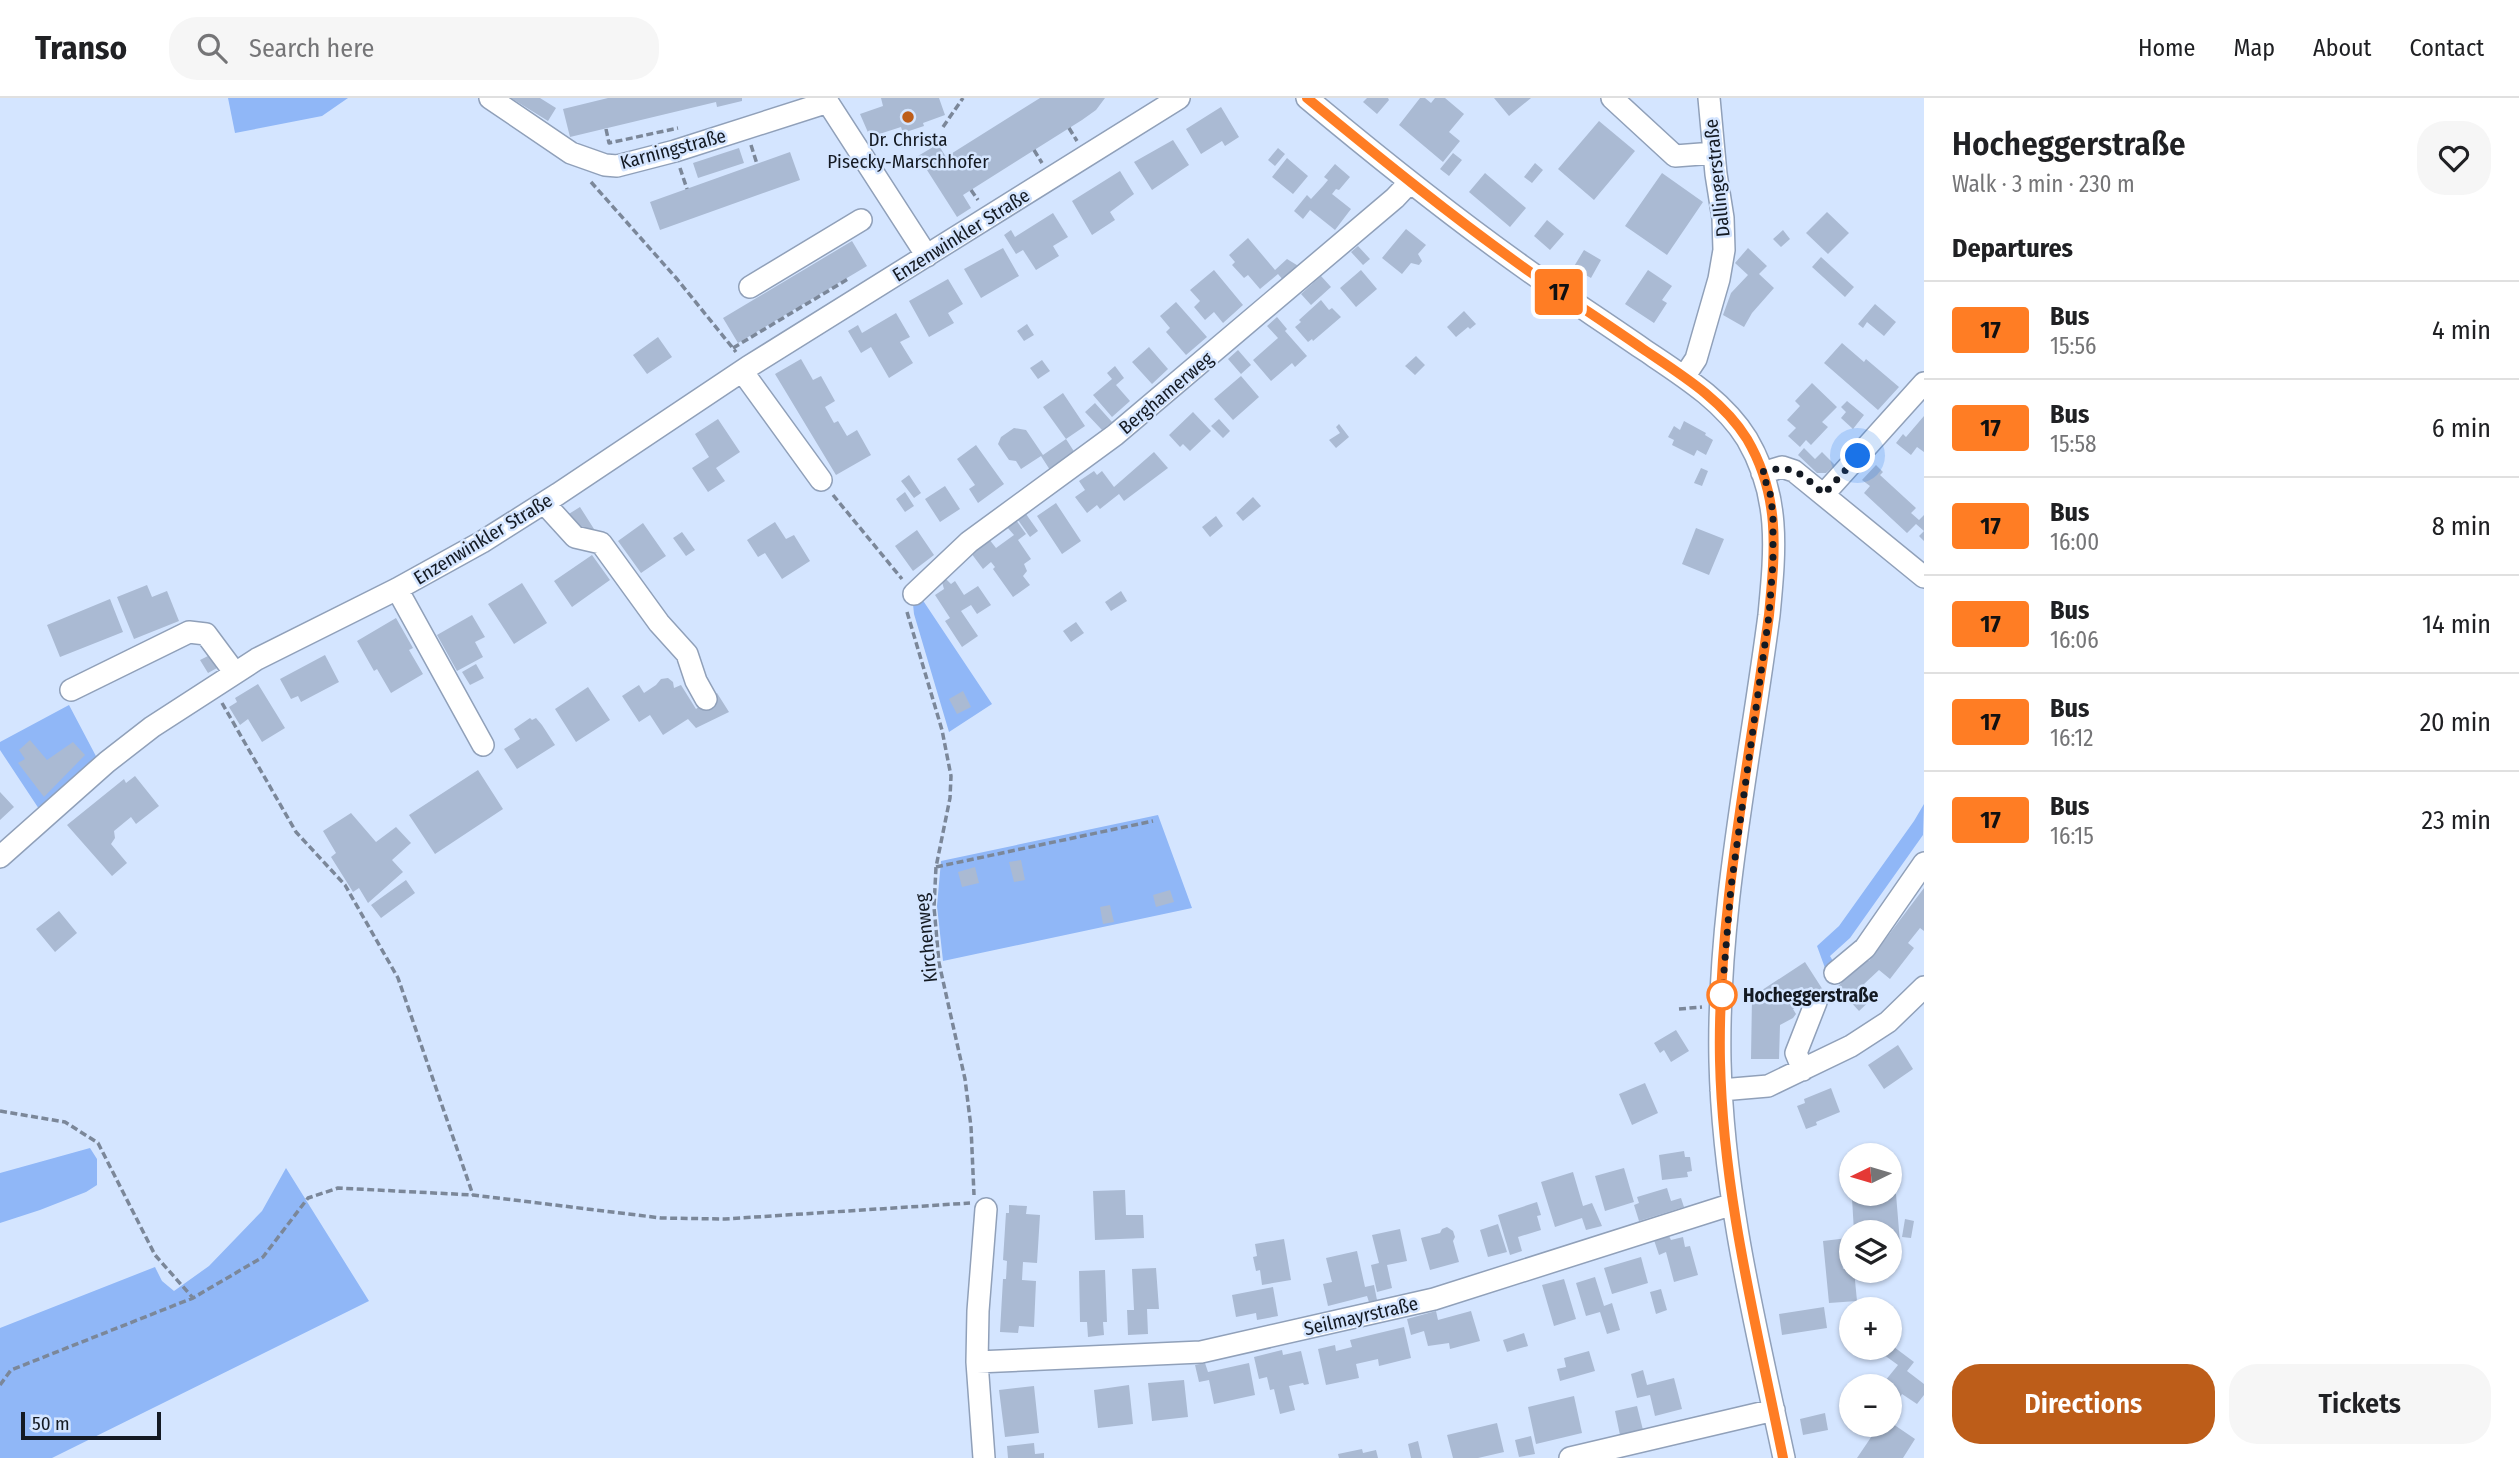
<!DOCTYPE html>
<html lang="en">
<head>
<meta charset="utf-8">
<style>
  body { margin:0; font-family:"Fira Sans Condensed",sans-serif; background:#f6f6f6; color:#202124; height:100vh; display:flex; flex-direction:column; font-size:26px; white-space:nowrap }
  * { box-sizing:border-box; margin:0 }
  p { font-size:23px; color:#757577 }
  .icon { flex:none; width:38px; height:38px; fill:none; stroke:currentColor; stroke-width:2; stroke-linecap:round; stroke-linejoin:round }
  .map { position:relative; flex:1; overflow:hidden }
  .sheet { display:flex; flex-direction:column; background:#fff; width:595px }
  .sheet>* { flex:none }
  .badge { padding:0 14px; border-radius:5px; font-size:24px; line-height:46px }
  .needle { width:46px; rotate:265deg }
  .fabs { position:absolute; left:1839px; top:1045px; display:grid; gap:14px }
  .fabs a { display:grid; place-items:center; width:63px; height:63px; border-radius:50%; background:#fff; box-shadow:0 2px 5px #0004; font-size:35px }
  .scale { position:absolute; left:21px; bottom:18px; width:140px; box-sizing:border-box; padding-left:7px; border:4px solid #141a23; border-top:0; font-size:19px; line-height:24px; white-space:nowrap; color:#141a23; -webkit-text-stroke:5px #d4e5ff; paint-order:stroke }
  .you { position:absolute; width:35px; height:35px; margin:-18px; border:5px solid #fff; border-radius:50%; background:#1a73e8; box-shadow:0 0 0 10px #1a73e833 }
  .map>.badge { position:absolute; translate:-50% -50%; box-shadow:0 0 0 4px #fff }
  h2 { padding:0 28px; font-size:26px; line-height:63px }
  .round { display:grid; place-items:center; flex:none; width:74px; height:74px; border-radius:28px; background:#f6f6f6 }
  .overview { display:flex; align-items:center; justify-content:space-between; height:119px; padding:0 28px }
  h1 { font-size:33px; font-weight:600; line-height:52px }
  .action { display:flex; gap:14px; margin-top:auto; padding:14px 28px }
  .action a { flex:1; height:80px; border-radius:28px; background:#bd5d19; color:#fff; font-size:28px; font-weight:600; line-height:80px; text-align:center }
  .action a+a { background:#f6f6f6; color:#202124 }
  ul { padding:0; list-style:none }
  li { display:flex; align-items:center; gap:21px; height:98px; padding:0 28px; border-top:2px solid #e0e0e0 }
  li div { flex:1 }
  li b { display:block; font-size:26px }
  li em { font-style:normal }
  li .badge { min-width:77px; font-weight:700; text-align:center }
  header { display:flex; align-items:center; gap:42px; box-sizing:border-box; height:98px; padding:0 35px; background:#fff; border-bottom:2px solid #e0e0e0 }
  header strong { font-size:33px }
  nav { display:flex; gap:38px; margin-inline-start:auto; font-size:24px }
  .search { width:490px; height:63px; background:#f6f6f6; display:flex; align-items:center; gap:18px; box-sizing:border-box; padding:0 24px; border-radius:28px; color:#757577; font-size:26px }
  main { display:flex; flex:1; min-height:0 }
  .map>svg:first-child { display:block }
  .green { fill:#90b7f7 }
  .building { fill:#aabad3 }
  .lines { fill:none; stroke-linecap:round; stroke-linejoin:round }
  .minor-casing { stroke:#90a0b9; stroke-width:24 }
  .path { stroke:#7b8799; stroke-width:3.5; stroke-dasharray:7 3.5; stroke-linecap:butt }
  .minor { stroke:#fff; stroke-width:21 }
  .line-casing { stroke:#fff; stroke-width:16 }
  .line { stroke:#ff7d24; stroke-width:10 }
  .walk { stroke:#141a23; stroke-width:7; stroke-dasharray:0 12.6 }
  .poi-dot { fill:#bd5d19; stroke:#d4e5ff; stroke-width:2.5 }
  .stop-dot { fill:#fff; stroke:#ff7d24; stroke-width:3.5 }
  .labels { text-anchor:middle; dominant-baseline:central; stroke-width:5; stroke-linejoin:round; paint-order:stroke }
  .poi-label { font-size:19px; fill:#141a23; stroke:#d4e5ff }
  .street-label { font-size:19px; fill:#141a23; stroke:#d4e5ff }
  .stop-label { font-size:19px; font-weight:bold; fill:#141a23; stroke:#d4e5ff; text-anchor:start }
</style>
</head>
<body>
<header>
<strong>Transo</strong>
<div class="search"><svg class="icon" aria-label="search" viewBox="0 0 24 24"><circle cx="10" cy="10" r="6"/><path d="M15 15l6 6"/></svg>Search here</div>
<nav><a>Home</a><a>Map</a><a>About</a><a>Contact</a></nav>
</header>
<main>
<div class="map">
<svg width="1924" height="1360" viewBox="0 0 1924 1360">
  <rect width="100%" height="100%" fill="#d4e5ff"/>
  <path class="green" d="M228,0H348L322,18L235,35Z
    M920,498L992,606L949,634L914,516L913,506Z
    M69,607L98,662L41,714L0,652V644Z
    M1924,706L1923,737L1850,840L1830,858L1833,863L1825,870L1817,848L1839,828L1914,723Z
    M1158,717L1192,810L943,863L937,808L941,763Z
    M90,1050L97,1061V1087L86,1094L40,1112L0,1125V1075Z
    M286,1070L369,1203L52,1360H0V1230L155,1169L162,1183L174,1193L209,1168L262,1113Z"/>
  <path class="building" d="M511,0H540L556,10L548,23Z
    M608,0H742V3L717,9L716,4L570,39L563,11Z
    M881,0H939L945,17L923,25L924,28L903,35L901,29L870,39L860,16L883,8Z
    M1040,0H1105L1096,12L1082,22L963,97L971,110L957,119L918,58L938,46L946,59Z
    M1367,0H1388L1389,2L1377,16L1363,4Z
    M1420,0H1425L1431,5L1435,0H1445L1464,16L1449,34L1460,43L1443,64L1399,27Z
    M1494,0H1531L1509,18Z
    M1221,9L1239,39L1225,48L1222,43L1201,56L1186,31Z
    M1599,23L1635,53L1594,102L1558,71Z
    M1173,42L1189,67L1152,92L1134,64Z
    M739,50L744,65L698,80L693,65Z
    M1278,50L1285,56L1275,68L1268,62Z
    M790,54L800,82L660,132L650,104Z
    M1453,55L1462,62L1449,78L1440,71Z
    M1287,60L1308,78L1293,96L1272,79Z
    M1535,65L1543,72L1532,85L1524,79Z
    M1335,66L1350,79L1339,92L1336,91L1332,96L1351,111L1335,132L1310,112L1303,121L1294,113L1307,97L1311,101L1323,88L1328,82L1324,79Z
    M1120,73L1134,96L1110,114L1115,122L1092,137L1072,103Z
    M1485,75L1526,110L1510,129L1469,94Z
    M1662,75L1703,104L1667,157L1625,128Z
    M1827,114L1849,135L1828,156L1806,135Z
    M1053,115L1068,139L1053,148L1059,158L1036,172L1023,152L1016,156L1004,137L1011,132L1015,139Z
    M1547,122L1564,136L1550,152L1534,138Z
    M1406,131L1426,147L1418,156L1422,163L1419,167L1411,165L1402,176L1382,160Z
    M1783,132L1790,141L1781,149L1773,141Z
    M1248,140L1275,172L1287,161L1300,169L1284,183L1278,176L1260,191L1248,177L1244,180L1232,167L1235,164L1229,157Z
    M852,143L867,168L738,245L723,220Z
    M1358,148L1370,161L1363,167L1351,154Z
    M1003,150L1019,178L981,200L964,171Z
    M1748,150L1767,168L1759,176L1774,190L1752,215L1744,229L1723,217L1731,195L1748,177L1735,165Z
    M1584,152L1601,162L1591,180L1573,170Z
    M1821,159L1854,189L1845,199L1812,169Z
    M1214,172L1243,207L1223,225L1214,214L1205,222L1194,209L1200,203L1190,192Z
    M1361,172L1377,191L1356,209L1340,190Z
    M1648,172L1672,188L1662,202L1667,205L1654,225L1625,206Z
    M1321,178L1331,189L1311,207L1301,196Z
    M948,181L963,206L948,215L954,225L929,239L909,203Z
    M1321,202L1329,212L1332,210L1341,219L1313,243L1312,241L1308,244L1295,229L1301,224L1299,222Z
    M1176,204L1207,239L1186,257L1166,234L1170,230L1160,218Z
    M1875,206L1896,224L1884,238L1867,224L1863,230L1858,226Z
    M1464,213L1476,226L1470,231L1468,229L1456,239L1447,229Z
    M896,215L910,239L900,244L913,265L889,280L871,249L861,255L848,233L858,227L862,235Z
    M1277,219L1287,231L1285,233L1307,258L1295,269L1292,265L1271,283L1253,262L1278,240L1267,228Z
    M1027,226L1034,237L1024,243L1017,233Z
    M658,239L672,259L647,276L633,257Z
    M1842,245L1864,264L1866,261L1899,289L1878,312L1824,265Z
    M1149,249L1168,271L1152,286L1132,264Z
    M1238,252L1251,267L1241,276L1228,261Z
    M1416,258L1425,267L1415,277L1405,268Z
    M801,261L813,282L821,278L835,303L825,309L834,325L838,323L847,338L857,332L871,357L836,377L775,276Z
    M1042,262L1050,273L1038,281L1030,270Z
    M1115,268L1124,280L1116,287L1130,303L1112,319L1093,297L1112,281L1107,275Z
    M1241,278L1259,299L1233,322L1214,301Z
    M1812,285L1837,309L1822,324L1828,329L1811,347L1806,342L1800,349L1788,338L1796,330L1787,322L1800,308L1795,303Z
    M1063,295L1085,328L1066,341L1075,355L1050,372L1041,358L1021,371L1016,363L1009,362L998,346L1001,339L1014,330L1026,332L1043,357L1066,341L1043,309Z
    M1847,303L1864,317L1853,331L1841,320L1846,314L1841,309Z
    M1095,305L1112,324L1102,332L1085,314Z
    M1193,314L1211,333L1190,353L1183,346L1180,349L1169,337Z
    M1924,318V354L1917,349L1911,357L1896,345L1903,336L1906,339Z
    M718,321L740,354L716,370L725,383L708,394L692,370L709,359L695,336Z
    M1219,321L1230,333L1223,340L1211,328Z
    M1684,323L1706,335L1705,337L1713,342L1706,357L1697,352L1694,358L1672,347L1674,342L1668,339L1674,328L1680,332Z
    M1339,326L1349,339L1336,350L1329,342L1340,335L1336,329Z
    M976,347L1004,386L978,405L969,391L975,387L957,361Z
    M1804,350L1815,361L1822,354L1835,367L1826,375H1817L1798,357Z
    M1154,354L1168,370L1124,403L1119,396L1100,411L1097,407L1087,415L1075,399L1085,392L1079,383L1094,373L1097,377L1102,373L1114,389Z
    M1876,367L1883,374L1880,377L1916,410L1911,415L1919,422L1924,417V443L1919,438L1924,433L1916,426L1907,435L1864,395L1870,388L1862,382Z
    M1701,370L1708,373L1702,388L1694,385Z
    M909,377L921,395L914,400L901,383Z
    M945,388L960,411L940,424L925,401Z
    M905,394L914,408L905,414L896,401Z
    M1253,399L1261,408L1243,423L1236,415Z
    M1056,405L1081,443L1062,456L1037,418Z
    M580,409L594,431L589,434L573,432L564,419Z
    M1026,416L1038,433L1030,439L1018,422Z
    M1216,418L1223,428L1210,439L1202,429Z
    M1016,422L1026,436L1018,442L1031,461L1024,466L1027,473L1023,478L1030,487L1013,499L993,471L995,469L991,464L983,471L971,455L989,441L996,450L1014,437L1007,429Z
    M775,424L786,441L794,437L810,463L782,481L765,455L758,459L747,442Z
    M643,425L666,458L641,475L618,443Z
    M1696,430L1724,441L1709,477L1682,466Z
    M917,432L934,457L913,473L895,448Z
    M682,434L695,452L686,458L673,440Z
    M592,457L610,482L572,509L554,483Z
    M946,481L951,486L955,483L964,497L978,488L991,507L977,516L971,507L961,513L978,538L962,549L945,523L950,520L935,497L944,491L942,484Z
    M522,485L547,525L514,546L488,506Z
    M147,487L152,499L167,493L179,523L134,541L117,499Z
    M1121,493L1127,503L1111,513L1105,504Z
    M110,501L123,534L60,559L47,527Z
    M472,517L485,539L475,544L483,559L457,573L437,537Z
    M396,520L413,550L409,552L423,576L391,595L377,571L374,573L357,543Z
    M1076,524L1084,535L1071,544L1063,533Z
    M210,557L217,570L208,575L200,562Z
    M325,557L339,584L301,604L298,598L291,601L280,581Z
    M476,566L484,580L470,587L462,574Z
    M668,580L673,584L674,590L681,587L696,611L717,595L729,614L696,630L688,621L663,637L650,617L639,624L622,598L639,587L644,595L656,587L661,581Z
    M258,586L285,630L262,644L248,621L240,627L229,609L237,604L235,600Z
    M588,589L610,622L576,644L555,611Z
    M963,593L971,609L957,616L949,601Z
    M530,620L532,622L536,620L542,627L555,647L517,671L504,651L520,641L514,631Z
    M30,642L47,662L73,644L85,657L44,699L18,665L25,661L19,652Z
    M478,672L503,711L435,756L409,717Z
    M135,678L159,708L136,726L131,719L114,733L115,740L111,746L127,765L112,778L67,727L124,681L126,685Z
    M0,694L14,709L0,722Z
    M351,715L376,744L396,729L411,745L392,762L403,774L368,805L359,790L353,794L331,759L336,755L323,733Z
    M1021,762L1025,782L1014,784L1009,764Z
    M975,769L979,785L962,789L958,774Z
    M406,782L415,795L381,820L371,807Z
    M1924,790V833L1920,830L1908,845L1914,850L1890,881L1879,872L1864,886L1875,898L1859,913L1837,889L1867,862L1869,863Z
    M1170,792L1174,804L1156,809L1153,797Z
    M1110,807L1114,824L1103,826L1100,809Z
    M59,813L77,835L55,854L36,831Z
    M1805,864L1823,892L1793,911L1796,916L1793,920L1780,927L1779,961H1751L1752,899H1758L1756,896Z
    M1676,932L1689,953L1671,964L1664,952L1660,955L1654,945Z
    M1898,947L1913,971L1884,991L1868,967Z
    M1645,985L1658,1015L1632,1027L1619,996Z
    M1831,990L1840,1014L1816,1024L1817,1027L1806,1031L1797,1008L1805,1005L1804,1001Z
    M1684,1053L1685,1059H1690L1692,1073L1687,1074L1688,1079L1662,1082L1659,1057Z
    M1624,1070L1634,1104L1605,1113L1595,1078Z
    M1573,1074L1583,1108L1592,1105L1602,1128L1586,1132L1582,1120L1555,1129L1541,1084Z
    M1667,1090L1671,1103L1681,1100L1684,1109L1639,1123L1634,1107L1639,1105L1637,1099Z
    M1125,1092L1126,1117H1143L1144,1140L1095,1142L1093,1093Z
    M1896,1096L1901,1157L1890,1158V1134H1854L1852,1100Z
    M1537,1104L1541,1117L1537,1118L1541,1132L1518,1139L1522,1153L1510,1157L1498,1117Z
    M1009,1107L1027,1108L1026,1116L1040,1117L1037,1165L1023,1164L1022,1182L1036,1183L1034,1229L1019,1228L1018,1235L1000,1234L1003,1181H1006L1007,1163L1003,1162L1006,1115H1009Z
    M1905,1121L1914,1123L1911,1140L1902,1139Z
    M1498,1126L1507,1154L1488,1159L1480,1132Z
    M1447,1129L1453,1133L1455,1139L1453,1143L1459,1164L1430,1172L1421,1140L1440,1135L1442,1131Z
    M1400,1131L1407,1163L1387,1167L1392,1190L1377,1194L1371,1167L1379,1165L1372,1137Z
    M1669,1138L1671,1142L1683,1139L1685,1149L1690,1148L1698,1177L1674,1184L1666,1154L1659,1157L1654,1142Z
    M1848,1140L1849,1157L1841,1158L1843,1171L1854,1172L1857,1203L1829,1205L1823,1143Z
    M1284,1141L1291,1182L1262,1187L1260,1172L1256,1173L1253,1159L1257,1158L1255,1146Z
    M1357,1153L1365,1189L1374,1187L1377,1202L1369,1204L1367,1198L1328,1208L1323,1186L1332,1184L1326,1160Z
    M1641,1159L1648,1185L1612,1196L1604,1170Z
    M1156,1170L1159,1211H1147L1148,1236L1128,1237L1127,1212H1134L1132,1171Z
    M1105,1172L1107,1224H1103L1104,1237L1088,1239L1087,1224H1080L1079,1173Z
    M1595,1179L1604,1208L1612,1205L1620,1232L1607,1236L1600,1214L1586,1218L1576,1185Z
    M1564,1181L1576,1221L1554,1228L1542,1187Z
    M1273,1189L1278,1218L1257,1222L1256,1215L1236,1219L1232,1197Z
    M1661,1191L1667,1212L1656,1216L1650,1194Z
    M1824,1209L1827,1230L1782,1237L1779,1216Z
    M1436,1213L1438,1222L1471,1213L1480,1243L1450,1251L1449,1245L1428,1248L1424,1233L1411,1237L1407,1221Z
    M1404,1229L1411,1260L1379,1268L1378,1261L1356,1266L1359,1280L1326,1287L1318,1251L1335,1247L1336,1253L1352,1249L1350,1242Z
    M1524,1235L1528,1248L1507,1254L1503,1242Z
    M1890,1246L1914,1264L1907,1273L1924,1286V1297L1917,1306L1902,1296L1897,1304L1890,1299L1891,1287L1885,1283L1898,1267L1880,1254L1883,1250H1890Z
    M1282,1252L1283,1257L1301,1253L1309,1286L1304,1287L1303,1285L1289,1288L1295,1312L1280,1316L1274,1291L1270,1292L1267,1279L1259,1281L1254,1259Z
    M1589,1253L1595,1273L1560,1283L1557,1271L1566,1269L1564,1260Z
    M1205,1265L1208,1274L1249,1265L1255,1297L1214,1306L1209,1282L1199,1284L1195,1267Z
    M1643,1272L1647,1287L1674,1280L1682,1311L1655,1318L1650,1297L1637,1300L1631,1276Z
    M1184,1282L1188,1319L1152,1323L1148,1285Z
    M1129,1287L1133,1326L1098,1330L1094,1292Z
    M1034,1288L1039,1335L1005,1339L999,1292Z
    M1574,1298L1582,1335L1536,1346L1528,1309Z
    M1637,1308L1643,1332L1620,1337L1615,1313Z
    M1825,1315L1828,1332L1803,1337L1800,1321Z
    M1890,1324L1915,1341L1903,1360H1857L1880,1326H1890Z
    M1497,1325L1504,1354L1478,1360H1453L1447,1337Z
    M1531,1338L1535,1356L1519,1359L1515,1342Z
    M1418,1343L1422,1360H1411L1408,1346Z
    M1034,1345L1035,1356L1044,1355V1360H1008L1007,1348Z
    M1362,1351L1363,1355L1376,1352L1378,1360H1339L1338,1356Z"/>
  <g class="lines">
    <defs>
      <path id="minor" d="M490,0L571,55L605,67L617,68L675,53L828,4
        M825,0L927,158
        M1307,0C1380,61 1455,121 1533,176C1570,202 1607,226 1643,251C1680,276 1723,302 1747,341C1781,399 1775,453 1769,517C1750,663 1717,816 1720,963C1723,1098 1756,1229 1784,1360
        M1612,0L1675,58L1714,55
        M750,189L861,122
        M742,273L821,382
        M1684,279L1696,261L1719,181L1724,152L1723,120L1716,76L1709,0
        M1762,375L1782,369L1794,373L1924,479
        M1824,396L1924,285
        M544,405L575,439L601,445L659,525L687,556L696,583L706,601
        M397,491L483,647
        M914,496L969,444L1115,337L1395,100L1410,84
        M71,592L189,534L206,536L235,575
        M0,759L107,664L152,629L257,561L397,491L482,444L558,396L748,269L1179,0
        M1835,875L1865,850L1924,765
        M1803,972L1796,955L1816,904
        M1721,992L1768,988L1851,948L1888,924L1924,889
        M977,1264L1201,1254L1434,1201L1733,1106
        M984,1360L977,1264L978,1213L986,1111
        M1570,1360L1774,1312"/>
    </defs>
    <use href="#minor" class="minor-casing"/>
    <path class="path" d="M943,29L963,0
      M1069,30L1077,43
      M606,31L609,45L678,30
      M751,47L757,66
      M1034,52L1042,65
      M680,70L687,91
      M591,84L677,181L736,254
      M971,92L978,102
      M733,250L848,181
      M833,397L902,481
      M907,514L942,632L951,678L950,700L936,769L934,809L939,865L965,981L971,1029L974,1097
      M222,605L296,734L345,787L398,880L473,1097
      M936,769L1153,723
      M1679,911L1702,909
      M0,1013L65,1024L98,1045L155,1157L193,1200
      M0,1287L11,1272L193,1200L263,1159L308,1100L338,1090L473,1097L661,1120L725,1121L970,1105"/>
    <use href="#minor" class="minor"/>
  </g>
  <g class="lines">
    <defs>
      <path id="line" d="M1307,0C1381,61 1455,121 1533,176C1570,202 1607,226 1643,251C1680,276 1723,302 1747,341C1781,399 1775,453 1769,517C1750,661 1717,818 1720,963C1723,1098 1757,1229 1783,1360"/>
    </defs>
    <use href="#line" class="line-casing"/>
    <use href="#line" class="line"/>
    <path class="walk" d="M1722,897L1731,789L1769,517L1773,465V417L1770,395L1762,374C1794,365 1801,376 1824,396L1858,358"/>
  </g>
  <circle class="poi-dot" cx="908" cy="19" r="7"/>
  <circle class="stop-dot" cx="1722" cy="897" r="14"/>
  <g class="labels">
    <g class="poi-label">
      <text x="908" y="41">Dr. Christa<tspan x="908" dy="22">Pisecky-Marschhofer</tspan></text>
    </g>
    <g class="street-label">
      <text transform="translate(673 51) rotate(-15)">Karningstraße</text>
      <text transform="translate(1717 80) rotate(-96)">Dallingerstraße</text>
      <text transform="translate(961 137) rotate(-32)">Enzenwinkler Straße</text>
      <text transform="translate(1166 295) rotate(-40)">Berghamerweg</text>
      <text transform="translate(483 441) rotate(-31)">Enzenwinkler Straße</text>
      <text transform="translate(926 840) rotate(-96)">Kirchenweg</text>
      <text transform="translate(1361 1218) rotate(-13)">Seilmayrstraße</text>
    </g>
    <g class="stop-label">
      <text x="1743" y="897">Hocheggerstraße</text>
    </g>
  </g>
</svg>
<div class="fabs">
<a><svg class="needle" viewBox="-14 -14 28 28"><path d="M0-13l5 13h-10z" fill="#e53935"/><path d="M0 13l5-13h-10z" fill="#757577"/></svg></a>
<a><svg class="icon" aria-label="layers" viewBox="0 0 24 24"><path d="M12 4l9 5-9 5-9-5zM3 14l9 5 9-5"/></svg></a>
<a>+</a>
<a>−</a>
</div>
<div class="scale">50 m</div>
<div class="you" style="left:1858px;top:358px"></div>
<b class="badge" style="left:1559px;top:194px;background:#ff7d24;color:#111">17</b>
</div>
<section class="sheet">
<div class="overview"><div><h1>Hocheggerstraße</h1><p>Walk · 3 min · 230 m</p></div><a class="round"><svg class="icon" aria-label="heart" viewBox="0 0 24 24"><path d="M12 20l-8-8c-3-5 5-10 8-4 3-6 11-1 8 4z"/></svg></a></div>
<h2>Departures</h2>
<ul>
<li><span class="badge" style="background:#ff7d24;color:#111">17</span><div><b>Bus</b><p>15:56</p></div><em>4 min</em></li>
<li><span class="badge" style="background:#ff7d24;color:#111">17</span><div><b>Bus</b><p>15:58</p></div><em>6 min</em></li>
<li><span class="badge" style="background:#ff7d24;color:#111">17</span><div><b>Bus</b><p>16:00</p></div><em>8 min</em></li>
<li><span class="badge" style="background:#ff7d24;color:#111">17</span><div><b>Bus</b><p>16:06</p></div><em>14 min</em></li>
<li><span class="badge" style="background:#ff7d24;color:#111">17</span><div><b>Bus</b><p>16:12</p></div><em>20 min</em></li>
<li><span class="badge" style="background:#ff7d24;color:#111">17</span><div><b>Bus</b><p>16:15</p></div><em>23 min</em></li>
</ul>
<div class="action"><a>Directions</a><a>Tickets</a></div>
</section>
</main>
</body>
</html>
